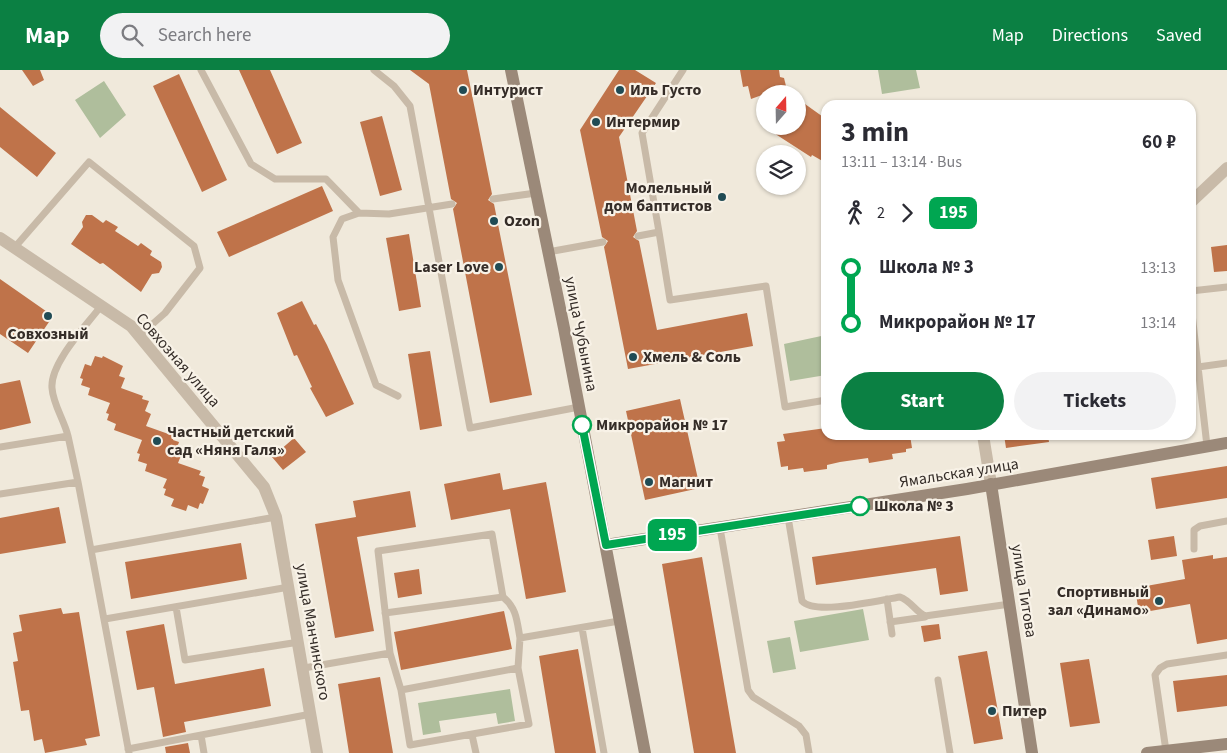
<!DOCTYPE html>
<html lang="en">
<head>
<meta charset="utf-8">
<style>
  body { margin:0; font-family:"Source Sans 3",sans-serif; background:#f2f2f3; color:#2b2b33; height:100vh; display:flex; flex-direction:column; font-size:19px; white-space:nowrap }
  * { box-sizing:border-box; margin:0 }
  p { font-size:16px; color:#7c7c81 }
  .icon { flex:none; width:28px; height:28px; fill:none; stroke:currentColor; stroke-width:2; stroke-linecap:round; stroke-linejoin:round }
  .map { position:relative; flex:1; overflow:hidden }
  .side { position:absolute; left:821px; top:30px; width:375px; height:340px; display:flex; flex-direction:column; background:#fff; border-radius:15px; box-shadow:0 1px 4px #0004 }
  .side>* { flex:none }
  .badge { padding:0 10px; border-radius:8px; font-size:18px; line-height:32px }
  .needle { width:32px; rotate:20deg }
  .tools { position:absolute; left:756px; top:15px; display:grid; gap:10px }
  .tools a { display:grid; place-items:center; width:50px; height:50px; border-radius:50%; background:#fff; box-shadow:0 1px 4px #0004; font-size:25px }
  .map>.badge { position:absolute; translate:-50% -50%; box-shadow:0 0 0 2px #fff }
  .legs { display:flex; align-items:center; gap:8px; height:55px; padding:0 20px; font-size:16px }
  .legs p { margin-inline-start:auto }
  .headline { display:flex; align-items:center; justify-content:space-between; height:85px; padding:0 20px }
  h1 { font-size:28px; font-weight:700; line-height:38px }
  .action { display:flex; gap:10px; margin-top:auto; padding:10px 20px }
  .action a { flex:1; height:58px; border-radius:30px; background:#0b8043; color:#fff; font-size:20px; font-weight:700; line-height:58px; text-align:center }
  .action a+a { background:#f2f2f3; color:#2b2b33 }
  ul { padding:0 20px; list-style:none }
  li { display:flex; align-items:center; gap:18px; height:55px; font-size:19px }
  li i { display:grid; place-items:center; width:8px; height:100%; margin:0 6px; background:currentColor }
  li i::after { content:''; width:12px; height:12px; margin:-6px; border:4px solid; border-radius:50%; background:#fff }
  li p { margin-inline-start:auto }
  li:first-child i { background:linear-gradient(#0000 50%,currentColor 0) }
  li:last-child i { background:linear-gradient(currentColor 50%,#0000 0) }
  header { display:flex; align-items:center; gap:30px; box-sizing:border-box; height:70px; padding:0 25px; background:#0b8043; color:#fff }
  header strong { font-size:24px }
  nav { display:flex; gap:28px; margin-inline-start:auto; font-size:18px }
  .search { width:350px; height:45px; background:#f2f2f3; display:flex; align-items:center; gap:12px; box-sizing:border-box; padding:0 18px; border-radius:28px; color:#7c7c81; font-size:19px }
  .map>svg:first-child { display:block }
  .green { fill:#afbe9c }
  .building { fill:#bf734a }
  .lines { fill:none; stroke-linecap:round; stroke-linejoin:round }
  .lane { stroke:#c8baa8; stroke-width:7 }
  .street { stroke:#c8baa8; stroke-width:12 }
  .secondary { stroke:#9b8979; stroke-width:12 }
  .line-1-casing { stroke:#fff; stroke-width:11 }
  .line-1 { stroke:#00a651; stroke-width:8 }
  .poi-dot { fill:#204b54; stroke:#f8f2e7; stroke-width:2 }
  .stop-1-dot { fill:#fff; stroke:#00a651; stroke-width:2.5 }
  .labels { text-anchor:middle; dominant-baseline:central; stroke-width:4.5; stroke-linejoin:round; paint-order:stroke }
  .poi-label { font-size:16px; font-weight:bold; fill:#352d28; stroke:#f8f2e7; text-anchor:start }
  .street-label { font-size:16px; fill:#352d28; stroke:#f8f2e7 }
  .stop-label { font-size:16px; font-weight:bold; fill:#352d28; stroke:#f8f2e7; text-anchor:start }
</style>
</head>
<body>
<header>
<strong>Map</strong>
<div class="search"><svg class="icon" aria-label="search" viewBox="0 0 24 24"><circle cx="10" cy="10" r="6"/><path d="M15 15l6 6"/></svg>Search here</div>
<nav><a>Map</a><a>Directions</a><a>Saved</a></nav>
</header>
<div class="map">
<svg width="1227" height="683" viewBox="0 0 1227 683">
  <rect width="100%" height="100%" fill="#f0e9db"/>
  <path class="green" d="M878,0H916L920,18L882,24Z
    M104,11L126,45L100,68L75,30Z
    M826,265V305L790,311L784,274Z
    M863,539L869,570L800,582L794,551Z
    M790,567L796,599L773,603L767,571Z
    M510,619L515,651L498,654L496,643L439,651L441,662L423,665L418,633Z"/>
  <path class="building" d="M22,0H40L44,10L33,16Z
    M239,0H270L302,73L277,84Z
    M410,0H467L492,124L488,130L494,134L532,325L490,333L453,139L457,133L451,129L429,14Z
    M619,0H635L656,13L619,67L637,161L633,167L639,171L657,260L747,243L753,276L628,299L604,177L608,171L602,167L580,60Z
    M740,0H779L780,7L784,8L788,24H765L751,29L748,16L743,17Z
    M179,4L227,110L202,122L153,16Z
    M798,29L826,49V93L812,85L811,87L763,56H798Z
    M0,37L56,83L37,107L0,77Z
    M382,46L402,120L380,126L360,52Z
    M322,116L333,141L229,187L217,162Z
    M86,145H92L103,153L106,150L118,157L115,161L138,176L141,173L152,181L150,185L161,192L162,197L159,203L152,204L141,222L103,193L100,194L71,174L83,157L82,152Z
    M409,164L421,237L399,241L386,168Z
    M1227,175V201L1214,202L1211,177Z
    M0,209L53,246L28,283L0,264Z
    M302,231L314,255L316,254L327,275L354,334L326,347L310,318L312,317L297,285L294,286L277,243Z
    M430,281L442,356L420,360L408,284Z
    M95,286L102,288L103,286L123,296L119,306L125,308L121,318L143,326L142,329L149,331L145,341L151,344L146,356L174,366L173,370L179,372L176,381L182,383L178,393L201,401L199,405L205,407L202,416L209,419L203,434L200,433L198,439L188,435L186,441L171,436L174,429L164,425L166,419L163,418L167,409L145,401L147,394L138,391L140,384L137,383L142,370L114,360L116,354L107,350L109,344L106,343L110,333L88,325L90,318L81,315L83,309L80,308L85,294L91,296Z
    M20,310L31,353L0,360V314Z
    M680,329L700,418L645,430L626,341Z
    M826,358V365H910L912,378L906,379V382L892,384L893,389L869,393L868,388L840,392L827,395V399L804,402L803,398L788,400V396L781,397L777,372L785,371L783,364Z
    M1004,365H1048L1049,372L1006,378Z
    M294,368L306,382L283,400L272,387Z
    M1227,396V428L1156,439L1151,408Z
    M500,403L503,420L546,412L566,522L526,529L510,439L451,450L444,414Z
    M410,421L416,457L357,467L374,561L335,568L315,454L356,447L353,431Z
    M59,437L66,473L0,484V448Z
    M960,466L968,521L940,525L936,498L816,515L812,487Z
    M1174,466L1177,486L1151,490L1148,470Z
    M241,473L247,509L131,529L125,492Z
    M1213,485V489L1227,487V569L1197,574L1190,534L1139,543L1135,518L1185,509L1182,490Z
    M702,487L736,683H694L662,494Z
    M419,499L422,524L398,528L394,503Z
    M61,538L63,544L79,542L100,666L85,669L87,675L45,683L42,669L34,671L29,640L21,641L13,592L18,591L13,563L22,561L19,545Z
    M504,541L512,579L401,600L394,562Z
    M164,554L175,614L264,598L271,636L184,652L186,662L163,667L154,617L137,620L126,561Z
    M939,554L941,569L924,572L921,556Z
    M578,579L596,683H555L539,586Z
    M987,581L1003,669L974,674L958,586Z
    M1089,589L1100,653L1070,657L1060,593Z
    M1227,605V636L1177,642L1173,611Z
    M380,607L393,683H349L338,614Z
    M188,673L190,683H166L165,677Z"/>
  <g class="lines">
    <path class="lane" d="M201,0L251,94L275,109H326L359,143L389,144L452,134
      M374,0L394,16L410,36L470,358L579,337
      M493,129L536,123
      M359,143L342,149L333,167L338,210L376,315L398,326
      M659,162L670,230L766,216L785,337L826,330
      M638,166L659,162L642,63L683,0
      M15,177L89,92L194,176L200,198L165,243L139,266
      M548,182L603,172
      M1191,221L1227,217
      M1191,235L1207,376
      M1198,297L1227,293
      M68,366C64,350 53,334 52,318C50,293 86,256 101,236
      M0,377L68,366L78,412
      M0,424L78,412L91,480L276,447
      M788,447L802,531C815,546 880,530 900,527C911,531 915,541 925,546L1010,534
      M720,458L748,620L753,627L799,656L806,665L809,683
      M1194,479V460L1200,456L1227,451
      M91,480L129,683
      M887,529L892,564
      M176,537L185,590L299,572
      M385,543L503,527
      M105,549L289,517
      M890,552L925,547
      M582,558L604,683
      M520,568C517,552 517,538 503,527L492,464L378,481L390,583L401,620L410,675L529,654L518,598L520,568L619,551
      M304,598L390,583
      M938,610L950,683
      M401,620L518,598
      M201,665L204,683
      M472,665L476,683
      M128,679L311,644
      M1166,681L1155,605L1160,598L1167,594L1227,585"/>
    <path class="street" d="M1191,132L1227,98
      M0,168L131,256L264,417L276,447L317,683
      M983,365L991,414"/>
    <path class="secondary" d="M511,0L564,258L645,683
      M991,414L1032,683
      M606,475L967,419L1227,373
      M1147,683L1227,674"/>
  </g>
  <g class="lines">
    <defs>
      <path id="line-1" d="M582,355L606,475L860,436"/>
    </defs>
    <use href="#line-1" class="line-1-casing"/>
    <use href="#line-1" class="line-1"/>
  </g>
  <g class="poi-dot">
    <circle cx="463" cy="20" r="5"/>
    <circle cx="620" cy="20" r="5"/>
    <circle cx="596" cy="52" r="5"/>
    <circle cx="722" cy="127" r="5"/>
    <circle cx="494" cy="151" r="5"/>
    <circle cx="499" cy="197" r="5"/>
    <circle cx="48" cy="246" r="5"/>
    <circle cx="633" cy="287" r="5"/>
    <circle cx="157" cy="371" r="5"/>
    <circle cx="649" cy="412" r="5"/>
    <circle cx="1159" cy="531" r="5"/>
    <circle cx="992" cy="641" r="5"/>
  </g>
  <g class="stop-1-dot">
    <circle cx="582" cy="355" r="9"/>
    <circle cx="860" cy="436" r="9"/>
  </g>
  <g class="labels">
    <g class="poi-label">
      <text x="473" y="20">Интурист</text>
      <text x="630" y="20">Иль Густо</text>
      <text x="606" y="52">Интермир</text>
      <text x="712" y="118" text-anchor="end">Молельный<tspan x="712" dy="18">дом баптистов</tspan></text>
      <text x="504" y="151">Ozon</text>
      <text x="489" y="197" text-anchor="end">Laser Love</text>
      <text x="48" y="264" text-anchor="middle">Совхозный</text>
      <text x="643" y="287">Хмель &amp; Соль</text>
      <text x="167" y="362">Частный детский<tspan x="167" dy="18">сад «Няня Галя»</tspan></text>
      <text x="659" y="412">Магнит</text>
      <text x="1149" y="522" text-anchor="end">Спортивный<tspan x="1149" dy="18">зал «Динамо»</tspan></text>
      <text x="1002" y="641">Питер</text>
    </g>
    <g class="street-label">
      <text transform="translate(581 264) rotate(79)">улица Чубынина</text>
      <text transform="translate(178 290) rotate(49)">Совхозная улица</text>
      <text transform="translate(959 403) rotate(-9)">Ямальская улица</text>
      <text transform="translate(1024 521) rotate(81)">улица Титова</text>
      <text transform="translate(313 562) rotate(80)">улица Манчинского</text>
    </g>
    <g class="stop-label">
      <text x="596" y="355">Микрорайон № 17</text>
      <text x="874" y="436">Школа № 3</text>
    </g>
  </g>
</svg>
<div class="tools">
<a><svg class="needle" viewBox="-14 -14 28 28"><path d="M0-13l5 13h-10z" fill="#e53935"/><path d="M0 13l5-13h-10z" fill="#7c7c81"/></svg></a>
<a><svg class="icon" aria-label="layers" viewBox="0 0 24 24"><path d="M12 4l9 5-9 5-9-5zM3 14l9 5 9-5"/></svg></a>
</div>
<b class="badge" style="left:672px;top:465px;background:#00a651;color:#fff">195</b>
<section class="side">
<div class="headline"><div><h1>3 min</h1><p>13:11 – 13:14 · Bus</p></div><b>60 ₽</b></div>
<div class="legs"><svg class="icon" aria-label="walk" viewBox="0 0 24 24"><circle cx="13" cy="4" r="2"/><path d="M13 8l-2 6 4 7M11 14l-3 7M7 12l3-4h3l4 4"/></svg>2<svg class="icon" aria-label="forward" viewBox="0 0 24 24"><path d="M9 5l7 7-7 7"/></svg><b class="badge" style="background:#00a651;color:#fff">195</b></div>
<ul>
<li><i style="color:#00a651"></i><b>Школа № 3</b><p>13:13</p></li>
<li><i style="color:#00a651"></i><b>Микрорайон № 17</b><p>13:14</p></li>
</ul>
<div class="action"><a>Start</a><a>Tickets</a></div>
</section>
</div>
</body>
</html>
